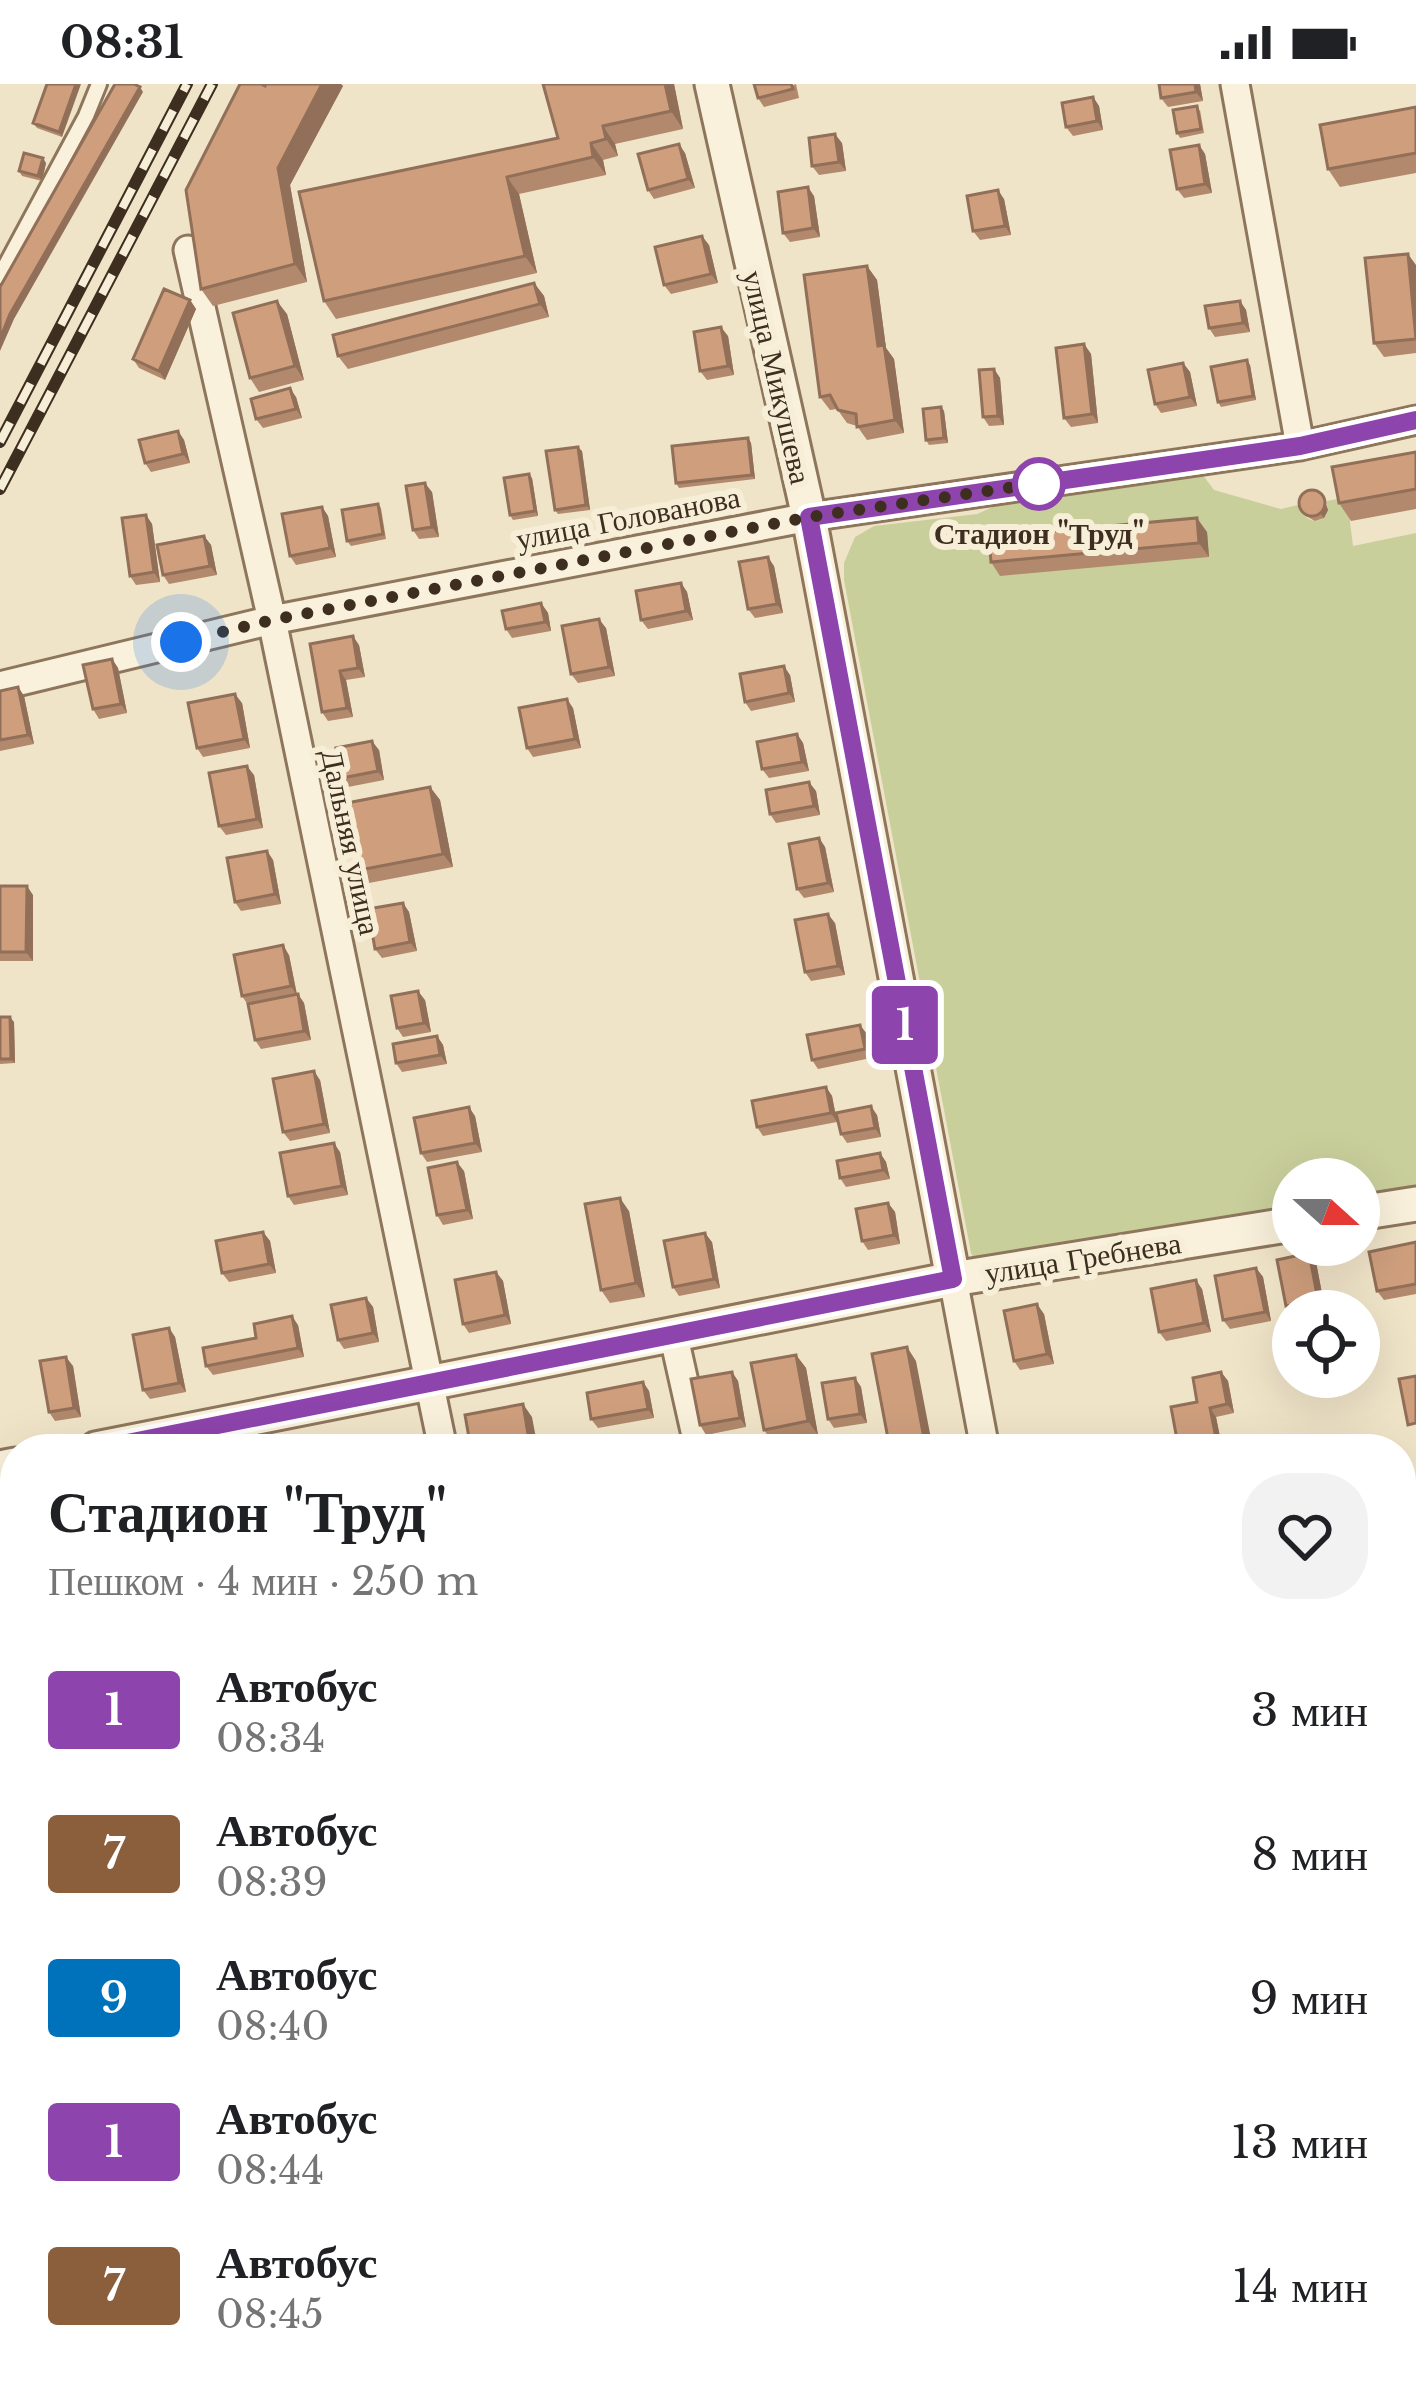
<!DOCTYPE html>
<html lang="ru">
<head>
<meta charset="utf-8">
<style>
  body { margin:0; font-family:"Libre Baskerville",serif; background:#f2f2f2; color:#202124; height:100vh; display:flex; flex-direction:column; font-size:45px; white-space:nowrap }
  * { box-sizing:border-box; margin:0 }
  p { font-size:39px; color:#757577 }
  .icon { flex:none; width:66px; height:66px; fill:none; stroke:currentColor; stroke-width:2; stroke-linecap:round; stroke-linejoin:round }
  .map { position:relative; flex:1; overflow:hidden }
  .sheet { position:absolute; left:0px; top:1350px; width:1416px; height:951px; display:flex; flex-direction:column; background:#fff; border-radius:48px 48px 0 0; box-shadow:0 12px 48px #0002 }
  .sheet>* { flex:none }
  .badge { padding:0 24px; border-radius:9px; font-size:42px; line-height:78px }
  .needle { width:78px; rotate:111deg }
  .buttons { position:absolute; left:1272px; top:1074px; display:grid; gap:24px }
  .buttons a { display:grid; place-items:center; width:108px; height:108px; border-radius:50%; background:#fff; box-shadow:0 12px 48px #0002; font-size:60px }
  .you { position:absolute; width:60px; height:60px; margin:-30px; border:9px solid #fff; border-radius:50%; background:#1a73e8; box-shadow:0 0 0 18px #1a73e833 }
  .map>.badge { position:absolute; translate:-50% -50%; box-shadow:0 0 0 6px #fff }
  .round { display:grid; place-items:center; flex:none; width:126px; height:126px; border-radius:48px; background:#f2f2f2 }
  .overview { display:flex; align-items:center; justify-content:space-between; height:204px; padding:0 48px }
  h1 { font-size:57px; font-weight:600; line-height:90px }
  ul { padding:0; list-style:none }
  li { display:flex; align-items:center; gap:36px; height:144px; padding:0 48px }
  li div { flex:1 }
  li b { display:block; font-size:45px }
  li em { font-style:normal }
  li .badge { min-width:132px; font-weight:700; text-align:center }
  .status { display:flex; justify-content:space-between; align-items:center; height:84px; padding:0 60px; background:#fff; direction:ltr }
  .status svg { height:33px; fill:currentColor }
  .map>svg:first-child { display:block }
  .green { fill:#c9cf9b }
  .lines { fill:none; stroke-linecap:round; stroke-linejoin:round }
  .service-casing { stroke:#8d765c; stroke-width:20 }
  .minor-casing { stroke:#8d765c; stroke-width:33 }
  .tertiary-casing { stroke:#8d765c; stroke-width:39 }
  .service { stroke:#faf1dc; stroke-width:14 }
  .minor { stroke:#faf1dc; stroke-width:27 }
  .tertiary { stroke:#faf1dc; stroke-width:33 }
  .rail-casing { stroke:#3d2e20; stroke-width:12 }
  .rail { stroke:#f7eed8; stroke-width:8; stroke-dasharray:22; stroke-linecap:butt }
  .wall { fill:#b2896c }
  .shaded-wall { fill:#916f58 }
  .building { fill:#cf9f7d; stroke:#916f58; stroke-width:3 }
  .line-casing { stroke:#fff; stroke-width:27 }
  .line { stroke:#8e44ad; stroke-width:18 }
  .walk { stroke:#3d2e20; stroke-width:12; stroke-dasharray:0 21.6 }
  .stop-dot { fill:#fff; stroke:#8e44ad; stroke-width:6 }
  .labels { text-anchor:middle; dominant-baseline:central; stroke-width:12; stroke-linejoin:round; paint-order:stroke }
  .street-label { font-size:30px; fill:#3d2e20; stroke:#f7eed8 }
  .stop-label { font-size:30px; font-weight:bold; fill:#3d2e20; stroke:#f7eed8 }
</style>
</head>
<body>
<div class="status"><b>08:31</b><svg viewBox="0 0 49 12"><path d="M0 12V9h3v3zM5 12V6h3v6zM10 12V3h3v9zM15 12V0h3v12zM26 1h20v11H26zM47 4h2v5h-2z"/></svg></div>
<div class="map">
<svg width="1416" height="2300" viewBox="0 0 1416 2300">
  <rect width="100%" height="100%" fill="#f0e4c8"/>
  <path class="green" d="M1197,383L1214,406L1281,425L1302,420L1304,431C1310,438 1320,439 1326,431L1327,417L1347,413L1353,462L1416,449V1102L1359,1115V1095H1293V1130L976,1178L971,1169L844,496V479L855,453L874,442L977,430L995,422L1190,391Z
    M294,2286H455L449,2291L456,2300H309Z"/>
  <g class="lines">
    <defs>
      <path id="service" d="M0,192L86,32L99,0"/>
      <path id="minor" d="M1235,0L1300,362
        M188,166L272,536L443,1365
        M0,602L272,536L809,433L1300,362L1416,336
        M953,1195L985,1365
        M673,1249L699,1365
        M1401,2035L1416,2033
        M1160,2286L1163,2300
        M608,2300L613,2286"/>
      <path id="tertiary" d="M712,0L809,433L953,1195
        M1359,1129L1416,1120
        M96,1365L953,1195L1293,1140
        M0,1384L15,1381"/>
    </defs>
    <use href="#service" class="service-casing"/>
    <use href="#minor" class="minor-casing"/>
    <use href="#tertiary" class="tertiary-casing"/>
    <use href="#service" class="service"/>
    <use href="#minor" class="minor"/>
    <use href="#tertiary" class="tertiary"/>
    <defs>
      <path id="rail" d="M0,358L187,0
        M0,405L212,0"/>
    </defs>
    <use href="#rail" class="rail-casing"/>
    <use href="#rail" class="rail"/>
  </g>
  <path class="wall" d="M47,0L62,53L37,44L33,39Z
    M266,0H341L343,2L290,101L307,198L213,222L201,205Z
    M674,0L683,45L615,60L618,72L603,76L606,91L519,110L537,189L336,235L324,217L558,54Z
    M796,0L799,14L764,23L758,14Z
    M1159,0H1200L1203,17L1168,23L1161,14Z
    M1093,13L1099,22L1103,46L1073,52L1066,43Z
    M1416,23V89L1340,103L1328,85Z
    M1200,26L1204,49L1180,54L1177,49Z
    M842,59L846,87L819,91L812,82Z
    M1199,61L1205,70L1212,109L1184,114L1177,105Z
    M685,69L695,104L654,115L648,106Z
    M46,79L42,97L22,92L19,87Z
    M814,112L820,153L790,158L783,149Z
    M1004,115L1011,151L980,156L973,147Z
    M709,161L718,199L671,210L664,201Z
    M1416,181V269L1384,273L1374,259Z
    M867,182L877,196L886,264L894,275L904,349L867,356L857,342L847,339L837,325L830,326L820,313Z
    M534,199L544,212L549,233L348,285L338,272Z
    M190,216L196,225L165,296L139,284L133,275Z
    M1240,217L1246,226L1250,248L1215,253L1209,244Z
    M287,230L304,296L259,308L250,294Z
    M728,252L734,291L707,296L700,287Z
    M1084,260L1091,270L1098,339L1071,343L1064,334Z
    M1183,279L1190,288L1197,322L1161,329L1155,320Z
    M1250,281L1256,316L1221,323L1218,318Z
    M994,285L1000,294L1004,341L989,342L983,333Z
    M296,313L302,334L263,344L256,335Z
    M941,323L944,327L948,359L929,361L926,356Z
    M178,347L184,356L190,379L151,388L145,379Z
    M748,354L751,359L755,395L679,404L676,399Z
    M582,367L590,426L558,430L555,426Z
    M1416,368V425L1351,437L1339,419Z
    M532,394L538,432L513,436L510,431Z
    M432,408L439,453L419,455L413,446Z
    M1322,410L1328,426L1324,434L1315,437L1304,431L1301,426Z
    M378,420L381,424L386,455L351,462L347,457Z
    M322,423L328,432L336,473L296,481L290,472Z
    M146,431L152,440L160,498L136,501L130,492Z
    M1207,448L1209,473L1000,492L991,478Z
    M204,452L211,461L217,491L169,500L163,491Z
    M774,482L783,529L755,534L748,525Z
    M681,499L687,508L693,536L648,545L641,536Z
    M541,519L548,529L551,547L512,554L506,545Z
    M606,544L615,592L578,599L571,590Z
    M310,560L359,561L365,593L346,596L353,633L328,637L322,628Z
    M112,575L118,584L127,629L99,635L93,625Z
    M790,591L795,618L751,627L745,618Z
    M18,603L24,612L34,660L0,667V607Z
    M242,619L250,664L203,673L197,664Z
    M573,624L581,664L533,673L527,664Z
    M797,650L803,659L809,687L769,694L762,685Z
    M379,666L384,696L348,703L342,694Z
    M254,691L263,744L226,751L219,742Z
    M430,703L440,716L453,783L369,799L360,786Z
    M816,707L820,731L776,739L770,730Z
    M819,754L825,763L834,808L804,814L797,805Z
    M267,767L273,776L281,820L241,827L235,818Z
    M0,802L33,811V877H0Z
    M403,819L409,828L417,867L382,874L375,865Z
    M835,839L845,891L811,897L805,888Z
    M289,871L297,910L304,919L311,956L261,965L255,956L248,921L242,912Z
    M425,916L431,948L403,953L397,944Z
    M0,933L14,938L15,979L0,980Z
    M867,950L871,974L818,985L812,976Z
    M437,952L443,961L447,980L402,988L396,979Z
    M320,996L330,1049L290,1057L283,1048Z
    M826,1003L832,1012L837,1038L763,1052L757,1043Z
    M877,1031L881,1053L847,1059L841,1050Z
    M475,1032L482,1068L427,1078L421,1069Z
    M340,1068L348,1111L294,1121L288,1112Z
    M880,1069L886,1078L890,1095L846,1103L840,1094Z
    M464,1087L473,1135L443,1141L437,1131Z
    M888,1119L895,1128L900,1160L868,1166L862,1157Z
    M629,1127L645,1213L610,1219L601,1206Z
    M263,1148L270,1157L276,1189L229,1198L222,1189Z
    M712,1158L720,1204L679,1212L673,1203Z
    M1416,1158V1210L1384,1216L1377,1207Z
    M1316,1178L1325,1225L1293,1227L1292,1231L1286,1222Z
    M1256,1184L1263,1193L1271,1237L1230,1245L1223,1236Z
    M496,1188L503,1197L511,1240L469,1249L463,1240Z
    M1202,1205L1211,1248L1166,1257L1159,1248Z
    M366,1214L373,1223L379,1258L344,1265L338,1256Z
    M1044,1230L1054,1280L1020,1286L1014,1277Z
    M298,1241L304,1273L213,1291L206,1282L256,1254Z
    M169,1244L175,1253L186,1308L150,1315L143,1306Z
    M796,1271L806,1284L818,1351L773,1359L764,1346Z
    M73,1282L81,1333L55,1337L49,1328Z
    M732,1288L738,1297L746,1343L706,1351L700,1341Z
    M1221,1288L1228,1297L1234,1329L1216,1333L1222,1363L1211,1365H1181L1178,1361Z
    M855,1294L861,1303L867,1339L834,1344L828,1335Z
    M643,1298L649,1307L654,1334L598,1344L591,1335Z
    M1401,1850L1412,1858L1416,1881L1401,1884Z
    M1416,2082V2120L1401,2122V2085Z
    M43,2286H144L193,2300H80L45,2290Z
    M1220,2286H1267L1269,2300H1247L1240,2287L1222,2289Z"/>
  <path class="shaded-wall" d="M76,0H81L62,53L59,48Z
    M322,0H341L343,2L290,101L307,198L295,180L278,84Z
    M665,0H674L683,45L671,27Z
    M1195,0H1200L1203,17L1196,8Z
    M140,3L143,8L14,235L0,267V255L10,230Z
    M1093,13L1099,22L1103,46L1097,37Z
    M603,42L615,60L618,72L606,55Z
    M835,50L842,59L846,87L839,78Z
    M591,59L603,76L606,91L593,73Z
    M679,60L685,69L695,104L688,95Z
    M1199,61L1205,70L1212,109L1205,100Z
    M43,74L46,79L42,97L38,92Z
    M507,93L519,110L537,189L525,172Z
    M808,103L814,112L820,153L813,144Z
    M998,106L1004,115L1011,151L1005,142Z
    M702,152L709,161L718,199L711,190Z
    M1408,170L1416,181V244Z
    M867,182L877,196L886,264L894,275L904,349L895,336L878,262Z
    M534,199L544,212L549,233L540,220Z
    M190,216L196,225L165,296L159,287Z
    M277,217L287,230L304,296L295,282Z
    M1240,217L1246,226L1250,248L1243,239Z
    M721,243L728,252L734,291L728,282Z
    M1084,260L1091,270L1098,339L1092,330Z
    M1247,276L1250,281L1256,316L1253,312Z
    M1183,279L1190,288L1197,322L1190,313Z
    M994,285L1000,294L1004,341L998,332Z
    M290,304L296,313L302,334L296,325Z
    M941,323L944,327L948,359L944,354Z
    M178,347L184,356L190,379L183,370Z
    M748,354L751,359L755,395L752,391Z
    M578,363L582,367L590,426L586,421Z
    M529,390L532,394L538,432L535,427Z
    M425,399L432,408L439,453L432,443Z
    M1322,410L1328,426L1324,434L1321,430Z
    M322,423L328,432L336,473L330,464Z
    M146,431L152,440L160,498L154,488Z
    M1197,434L1207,448L1209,473L1199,459Z
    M204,452L211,461L217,491L210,482Z
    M768,473L774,482L783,529L777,520Z
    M681,499L687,508L693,536L686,527Z
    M541,519L548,529L551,547L545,538Z
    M599,535L606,544L615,592L609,583Z
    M353,552L359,561L365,593L358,584Z
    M112,575L118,584L127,629L121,620Z
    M784,582L790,591L795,618L789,609Z
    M340,587L346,596L353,633L347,624Z
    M18,603L24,612L34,660L28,651Z
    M235,610L242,619L250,664L244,655Z
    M567,615L573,624L581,664L575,655Z
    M797,650L803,659L809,687L802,678Z
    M372,657L379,666L384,696L378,687Z
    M247,682L254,691L263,744L257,735Z
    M809,698L816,707L820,731L814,722Z
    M430,703L440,716L453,783L443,770Z
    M819,754L825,763L834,808L828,799Z
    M267,767L273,776L281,820L275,810Z
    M27,802L33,811V877L26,868Z
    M403,819L409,828L417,867L410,858Z
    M828,830L835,839L845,891L838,882Z
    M283,861L289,871L297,912L291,902Z
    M418,907L425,916L431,948L424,939Z
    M298,910L304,919L311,956L304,947Z
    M10,933L14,938L15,979L11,975Z
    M860,941L867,950L871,974L865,965Z
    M437,952L443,961L447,980L440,971Z
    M314,987L320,996L330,1049L324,1040Z
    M826,1003L832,1012L837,1038L831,1029Z
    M871,1022L877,1031L881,1053L875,1044Z
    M469,1023L475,1032L482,1068L475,1059Z
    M334,1059L340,1068L348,1111L342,1102Z
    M880,1069L886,1078L890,1095L883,1086Z
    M457,1078L464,1087L473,1135L467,1126Z
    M620,1114L629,1127L645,1213L636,1199Z
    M888,1119L895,1128L900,1160L894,1151Z
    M263,1148L270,1157L276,1189L269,1180Z
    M705,1149L712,1158L720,1204L714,1195Z
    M1309,1169L1316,1178L1325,1225L1318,1216Z
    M1256,1184L1263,1193L1271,1237L1265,1228Z
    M496,1188L503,1197L511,1240L505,1231Z
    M1196,1196L1202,1205L1211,1248L1204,1239Z
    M366,1214L373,1223L379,1258L373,1249Z
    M1037,1220L1044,1230L1054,1280L1047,1270Z
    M292,1232L298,1241L304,1273L298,1264Z
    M169,1244L175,1253L186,1308L179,1299Z
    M907,1263L916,1277L933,1365H926Z
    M796,1271L806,1284L818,1351L808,1337Z
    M66,1273L73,1282L81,1333L74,1324Z
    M732,1288L738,1297L746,1343L740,1334Z
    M1221,1288L1228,1297L1234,1329L1227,1320Z
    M855,1294L861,1303L867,1339L860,1330Z
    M643,1298L649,1307L654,1334L648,1325Z
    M523,1320L532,1333L538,1365H532L530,1362Z
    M1210,1324L1216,1333L1222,1363L1216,1354Z
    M1406,1849L1412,1858L1416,1881L1410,1872Z
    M1259,2286H1267L1269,2300Z"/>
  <path class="building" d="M47,0H76L59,48L33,39Z
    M115,0H134L140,3L10,230L0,255V203Z
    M240,0H261L265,2L266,0H322L278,84L295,180L201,205L186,106Z
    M543,0H665L671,27L603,42L606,55L591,59L593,73L507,93L525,172L324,217L299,108L558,54Z
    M754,0H791L793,5L758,14Z
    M1159,0H1195L1196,8L1161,14Z
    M1093,13L1097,37L1066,43L1062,19Z
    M1197,22L1201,45L1177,49L1173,26Z
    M1416,23V69L1328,85L1320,41Z
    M835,50L839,78L812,82L809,54Z
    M679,60L688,95L648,106L638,70Z
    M1199,61L1205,100L1177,105L1170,66Z
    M24,69L43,74L38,92L19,87Z
    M808,103L813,144L783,149L778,108Z
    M998,106L1005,142L973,147L967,112Z
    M702,152L711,190L664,201L655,163Z
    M1408,170L1416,255L1374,259L1365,174Z
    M867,182L878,262L884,261L895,336L857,343L856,330L838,326L830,311L820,313L804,191Z
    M534,199L540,220L338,272L333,251Z
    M164,205L190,216L159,287L133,275Z
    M277,217L295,282L250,294L233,229Z
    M1240,217L1243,239L1209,244L1205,222Z
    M721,243L728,282L700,287L694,248Z
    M1084,260L1092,330L1064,334L1056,264Z
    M1247,276L1253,312L1218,318L1211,283Z
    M1183,279L1190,313L1155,320L1148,286Z
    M994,285L998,332L983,333L979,286Z
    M290,304L296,325L256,335L251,315Z
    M941,323L944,354L926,356L923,325Z
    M178,347L183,370L145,379L139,356Z
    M748,354L752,391L676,399L672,362Z
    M578,363L586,421L555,426L546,367Z
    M1416,368V405L1339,419L1332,383Z
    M529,390L535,427L510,431L504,394Z
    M425,399L432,443L413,446L406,402Z
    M1299 419a13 13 0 1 1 26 0a13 13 0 1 1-26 0Z
    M378,420L383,450L347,457L342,426Z
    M322,423L330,464L290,472L282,430Z
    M146,431L154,488L130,492L122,434Z
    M1197,434L1199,459L991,478L989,453Z
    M204,452L210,482L163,491L157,461Z
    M768,473L777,520L748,525L739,478Z
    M681,499L686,527L641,536L636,507Z
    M541,519L545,538L506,545L502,527Z
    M599,535L609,583L571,590L562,542Z
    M353,552L358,584L340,587L347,624L322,628L310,560Z
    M112,575L121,620L93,625L83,581Z
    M784,582L789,609L745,618L740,590Z
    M18,603L28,651L0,656V607Z
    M235,610L244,655L197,664L188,619Z
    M567,615L575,655L527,664L519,624Z
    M797,650L802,678L762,685L757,658Z
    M372,657L378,687L342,694L336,664Z
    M247,682L257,735L219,742L209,689Z
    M809,698L814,722L770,730L766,706Z
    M430,703L443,770L360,786L347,719Z
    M819,754L828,799L797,805L789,760Z
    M267,767L275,810L235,818L227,774Z
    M0,802H27L26,868H0Z
    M403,819L410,858L375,865L368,825Z
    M828,830L838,882L805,888L795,836Z
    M283,861L291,902L242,912L234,871Z
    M418,907L424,939L397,944L391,912Z
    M298,910L304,947L255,956L248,920Z
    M0,933H10L11,975H0Z
    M860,941L865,965L812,976L807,951Z
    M437,952L440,971L396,979L393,960Z
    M314,987L324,1040L283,1048L273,995Z
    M826,1003L831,1029L757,1043L752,1017Z
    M871,1022L875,1044L841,1050L836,1029Z
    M469,1023L475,1059L421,1069L414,1034Z
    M334,1059L342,1102L288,1112L280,1069Z
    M880,1069L883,1086L840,1094L837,1077Z
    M457,1078L467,1126L437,1131L428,1084Z
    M620,1114L636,1199L601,1206L585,1120Z
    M888,1119L894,1151L862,1157L856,1125Z
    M263,1148L269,1180L222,1189L216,1157Z
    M705,1149L714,1195L673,1203L664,1157Z
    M1416,1158V1200L1377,1207L1369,1168Z
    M1309,1169L1318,1216L1286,1222L1277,1176Z
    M1256,1184L1265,1228L1223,1236L1215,1192Z
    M496,1188L505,1231L463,1240L455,1196Z
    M1196,1196L1204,1239L1159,1248L1151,1205Z
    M366,1214L373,1249L338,1256L331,1221Z
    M1037,1220L1047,1270L1014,1277L1004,1227Z
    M292,1232L298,1264L206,1282L203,1264L256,1254L254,1240Z
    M169,1244L179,1299L143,1306L133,1251Z
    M907,1263L926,1365H890L872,1270Z
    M796,1271L808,1337L764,1346L751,1279Z
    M66,1273L74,1324L49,1328L40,1277Z
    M732,1288L740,1334L700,1341L691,1295Z
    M1221,1288L1227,1320L1210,1324L1216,1354L1178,1361L1171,1323L1197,1318L1193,1294Z
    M1416,1292V1339L1408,1341L1399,1295Z
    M855,1294L860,1330L828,1335L822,1299Z
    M643,1298L648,1325L591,1335L587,1309Z
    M523,1320L530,1362L516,1365H471L465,1331Z
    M1290,1359L1291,1365H1262Z
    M314,1360L315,1365H289Z
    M15,1602V1644L9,1645L2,1604Z
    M1406,1849L1410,1872L1401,1874V1850Z
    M1416,2082V2110L1401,2112V2085Z
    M69,2286H144L193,2300H118Z
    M1240,2286H1259L1260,2287L1240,2290Z
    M1099,2287L1101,2300H1073L1071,2292Z"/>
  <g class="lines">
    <defs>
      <path id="line" d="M97,1365L953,1195L809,433L1300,362L1416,336"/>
    </defs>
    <use href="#line" class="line-casing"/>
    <use href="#line" class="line"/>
    <path class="walk" d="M181,558L272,536L809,433L1042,399L1039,400"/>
  </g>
  <circle class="stop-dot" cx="1039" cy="400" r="24"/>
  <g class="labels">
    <g class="street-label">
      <text transform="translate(777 293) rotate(77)">улица Микушева</text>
      <text transform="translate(628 434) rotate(-11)">улица Голованова</text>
      <text transform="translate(351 758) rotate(78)">Дальняя улица</text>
      <text transform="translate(1083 1174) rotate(-9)">улица Гребнева</text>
    </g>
    <g class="stop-label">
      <text x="1039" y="449">Стадион "Труд"</text>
    </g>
  </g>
</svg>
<div class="buttons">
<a><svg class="needle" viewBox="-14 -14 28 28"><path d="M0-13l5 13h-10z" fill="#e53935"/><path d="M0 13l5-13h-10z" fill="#757577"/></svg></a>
<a><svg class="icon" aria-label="locate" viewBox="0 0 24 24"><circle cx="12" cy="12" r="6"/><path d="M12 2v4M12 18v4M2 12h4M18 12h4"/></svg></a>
</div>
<div class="you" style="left:181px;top:558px"></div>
<b class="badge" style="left:905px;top:941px;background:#8e44ad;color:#fff">1</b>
<section class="sheet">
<div class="overview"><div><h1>Стадион &quot;Труд&quot;</h1><p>Пешком · 4 мин · 250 m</p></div><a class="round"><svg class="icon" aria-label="heart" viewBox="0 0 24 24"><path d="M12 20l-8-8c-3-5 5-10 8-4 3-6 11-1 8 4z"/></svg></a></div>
<ul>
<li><span class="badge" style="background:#8e44ad;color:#fff">1</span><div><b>Автобус</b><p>08:34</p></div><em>3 мин</em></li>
<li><span class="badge" style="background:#8b5e3c;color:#fff">7</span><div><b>Автобус</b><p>08:39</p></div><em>8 мин</em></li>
<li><span class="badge" style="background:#0072bc;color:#fff">9</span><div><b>Автобус</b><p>08:40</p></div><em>9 мин</em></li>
<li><span class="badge" style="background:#8e44ad;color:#fff">1</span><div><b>Автобус</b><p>08:44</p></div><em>13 мин</em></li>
<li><span class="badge" style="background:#8b5e3c;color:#fff">7</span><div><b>Автобус</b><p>08:45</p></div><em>14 мин</em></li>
</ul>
</section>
</div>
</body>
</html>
